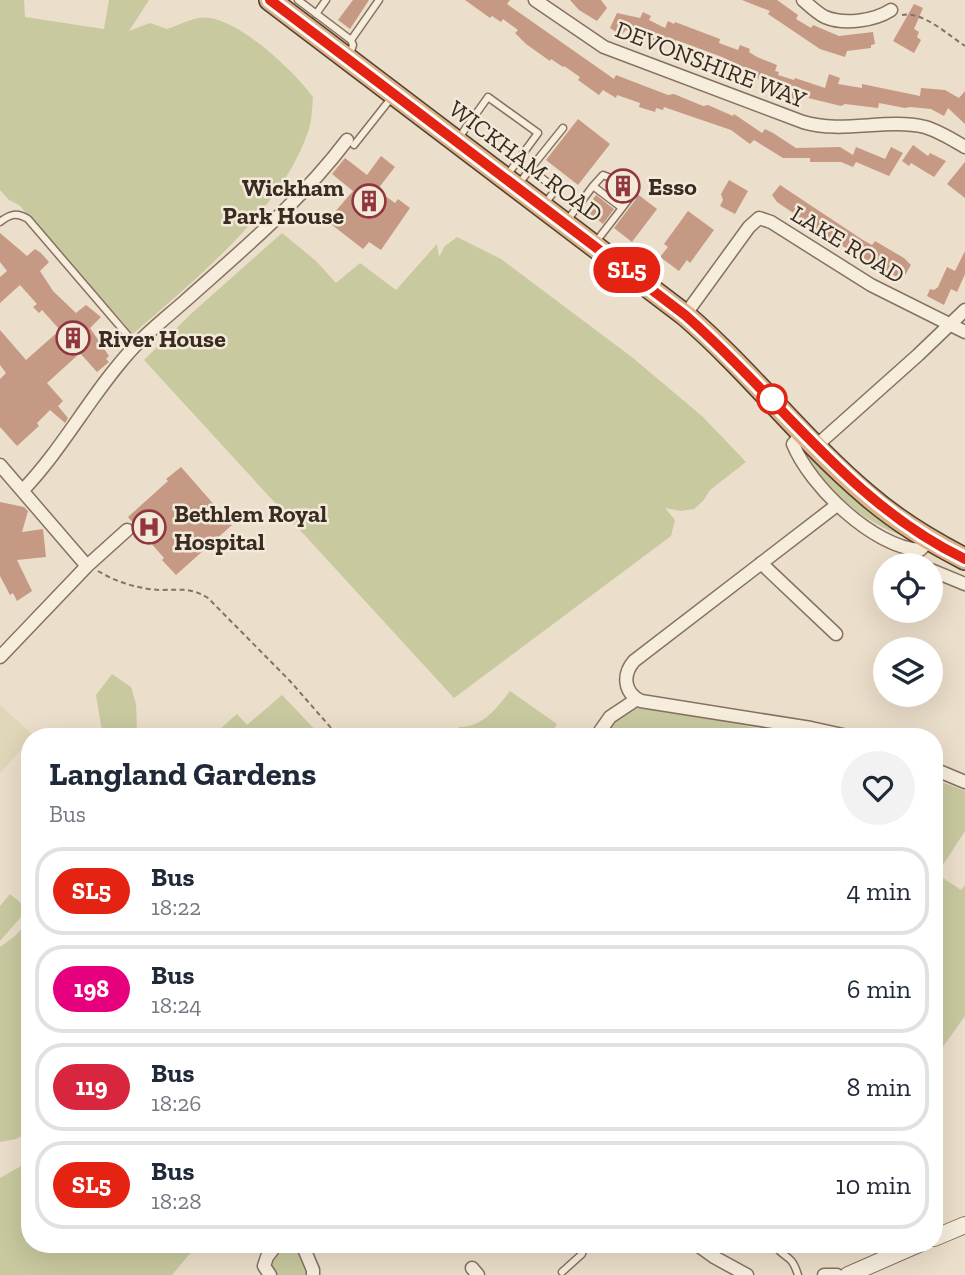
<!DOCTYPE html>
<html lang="en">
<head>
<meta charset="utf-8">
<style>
  body { margin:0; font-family:"Zilla Slab",serif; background:#f2f2f3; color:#1f2937; height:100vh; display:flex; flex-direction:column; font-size:26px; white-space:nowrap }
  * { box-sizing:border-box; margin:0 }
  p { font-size:23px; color:#747a83 }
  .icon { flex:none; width:38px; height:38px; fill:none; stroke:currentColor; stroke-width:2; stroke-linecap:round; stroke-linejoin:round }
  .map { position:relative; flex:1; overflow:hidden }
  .details { position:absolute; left:21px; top:728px; width:922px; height:525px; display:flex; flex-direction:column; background:#fff; border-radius:28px; box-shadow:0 7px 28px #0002 }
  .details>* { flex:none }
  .badge { padding:0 14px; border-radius:23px; font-size:24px; line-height:46px }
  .controls { position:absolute; left:873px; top:553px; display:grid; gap:14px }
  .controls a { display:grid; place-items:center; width:70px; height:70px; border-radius:50%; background:#fff; box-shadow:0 7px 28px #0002; font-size:35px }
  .map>.badge { position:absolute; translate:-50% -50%; box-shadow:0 0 0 4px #fff }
  .round { display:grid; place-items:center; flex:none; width:74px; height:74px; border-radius:37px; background:#f2f2f3 }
  .head { display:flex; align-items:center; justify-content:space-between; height:119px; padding:0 28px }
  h1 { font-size:33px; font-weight:800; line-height:52px }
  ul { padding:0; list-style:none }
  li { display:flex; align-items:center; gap:21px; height:88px; margin:0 14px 10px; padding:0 14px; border:4px solid #e0e1e3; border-radius:28px }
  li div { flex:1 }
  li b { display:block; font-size:26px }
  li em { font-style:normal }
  li .badge { min-width:77px; font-weight:700; text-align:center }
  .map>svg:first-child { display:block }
  .farmland { fill:#e0d6b8 }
  .green { fill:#c8c99f }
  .building { fill:#c69984 }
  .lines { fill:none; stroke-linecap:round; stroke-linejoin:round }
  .service-casing { stroke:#877160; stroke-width:9 }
  .minor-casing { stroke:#877160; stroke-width:15 }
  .tertiary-casing { stroke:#877160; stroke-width:18 }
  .trunk-casing { stroke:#554033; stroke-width:24 }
  .path { stroke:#877160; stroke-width:2; stroke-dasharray:5 3.5; stroke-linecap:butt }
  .service { stroke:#f7eddd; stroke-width:6 }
  .minor { stroke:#f7eddd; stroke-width:12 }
  .tertiary { stroke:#f7eddd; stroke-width:16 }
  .trunk { stroke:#deb385; stroke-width:21 }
  .line-casing { stroke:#fff; stroke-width:16 }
  .line { stroke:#e42313; stroke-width:10 }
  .stop-dot { fill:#fff; stroke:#e42313; stroke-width:3.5 }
  .labels { text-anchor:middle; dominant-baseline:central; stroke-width:5; stroke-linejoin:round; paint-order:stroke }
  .street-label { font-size:24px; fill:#392b22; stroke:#f3e9d9 }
  .poi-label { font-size:24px; font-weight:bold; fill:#392b22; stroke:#f3e9d9; text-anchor:start }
</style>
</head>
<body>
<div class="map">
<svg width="965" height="1275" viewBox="0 0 965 1275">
  <rect width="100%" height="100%" fill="#ebdeca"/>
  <path class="farmland" d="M0,705L34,736L30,737V740L0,773Z"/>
  <path class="green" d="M0,0H24L25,17L104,29L109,0H149L129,31L150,23L167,29C177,26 188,20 198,18C232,11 294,71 313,97C312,107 312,119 309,129C283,210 195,279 133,334L19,205L9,200L0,190Z
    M282,233L316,261L336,283L360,263L396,290L437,244L439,257L445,246L457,237L501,259L633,358L703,417L746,462L710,490L703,501L694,509L681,511L665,508L675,520L671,536L454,698L144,360L192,313Z
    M804,448L854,499L900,535C858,519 829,490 805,453Z
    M112,674L131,687L136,704L137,731L142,737H103L96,695Z
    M510,691L557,724L549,737H455L459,727C483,727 496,709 510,691Z
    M282,695L322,737H211L237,714L247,725Z
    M638,707L807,737H602L613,721Z
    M934,779L965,791V831L937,874L961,890L965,885V1016L935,1058Z
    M10,894L28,909L0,941V906Z
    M30,920V1132L16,1139L0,1142V947L15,936Z
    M30,1161V1244H198L172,1275H0V1178Z
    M283,1244H299L309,1269L307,1275H277L269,1265Z"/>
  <path class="building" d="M353,0H369L350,29L338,20Z
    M465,0H510L507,4L614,79L616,75L621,77L668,95L674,94L703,106L708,105L733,116L734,114L762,133L765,129L773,133L796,148L840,147L853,155L856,147L885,159L891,147L903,153L889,176L856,162L853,167L841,162H810V158H783L754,140L750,144L731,130L690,116L664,107L663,110L656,108L655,112L639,107L640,103L617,95L616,98L603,90L599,95L578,80L580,77L564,66L563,67L551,59L550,61L526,44L515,33L518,30L503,19L501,22L492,16L490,18Z
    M570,0H601L607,8L597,21L579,10Z
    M742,0H777L798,15L796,19L811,28L813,25L839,36L873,32L875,44L871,45V48L847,51L845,57L820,49L768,14L770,11Z
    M914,4L923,8L914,29L919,32L917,37L921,40L914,53L893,41Z
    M643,12L651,16L649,20L665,28L668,21L674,24L675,22L720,39L719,43L738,50L740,45L750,49L749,52L757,57L777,65L775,71L779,72L778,75L794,80L795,78L825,88L829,74L840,78L838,84L862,88V84L920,96L921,88L945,90L959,98L965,91V124L948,108L944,116L931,109L910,107L905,108L879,103L878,108L845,104L841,106L800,96L799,99H794L767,87L769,83L752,76L753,74L744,71L746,68L722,57L676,40L674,44L667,40L665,44L658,41L657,44L633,33L626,30L621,35L610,28L617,13L640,18Z
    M578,119L610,144L578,185L546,160Z
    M913,145L928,156L930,153L946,161L934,177L911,163L909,166L902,161Z
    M381,156L395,167L377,190L395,203L398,199L410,208L381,250L369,242L363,249L327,221L353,191L332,174L345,158L367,175Z
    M965,162V198L947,184Z
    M617,173L633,185L624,187L625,195L621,200L606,189L609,184H614L618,182Z
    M729,180L748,191L735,214L720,206L723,200L721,194Z
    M780,185L863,240L872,245L875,241L904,258L911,265L902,280L839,244L777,202L772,195Z
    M636,193L657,209L632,242L614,228L636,199Z
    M596,195L614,209L603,224L585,210Z
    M688,211L714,230L690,263L687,260L679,271L660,257L668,247L664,244Z
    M0,233L27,256L35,249L41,253L49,262L40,271L53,291L76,313L86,305L101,317L90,328L109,356L106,359L109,362L97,372L80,353L47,383L63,401L58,406L68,418L65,423L50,410L37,423L39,426L17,446L0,427V379L6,373L0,365V330L26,360L60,330L42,310L39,313L33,307L37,304L20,285L0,303V277L7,271L0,262Z
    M965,251V274L957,292L951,289L944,305L927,296L930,289L934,290L938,287L947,267L955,271Z
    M181,467L232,525L176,575L162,560L164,558L128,517L168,481L166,479Z
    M0,502L24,507L28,511L22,532L43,529L46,557L17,560L32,591L17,601L13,593L10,595L0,576Z"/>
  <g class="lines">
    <defs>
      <path id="service" d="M298,0L351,40L353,45L350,54
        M316,14L326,0
        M351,40L379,0
        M458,139L488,97L538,133L508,174
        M354,145L392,97
        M530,169L563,128
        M518,185L530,169L556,189L544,205
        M593,186L603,175L613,179
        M622,208L631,196L629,190
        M0,222C10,214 17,212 28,219L136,345
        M566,222L593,186L622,208L595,243
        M774,1244C784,1260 791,1252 798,1275
        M562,1272L582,1254L585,1244"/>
      <path id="minor" d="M535,0L604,47L803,122C842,134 886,118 925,127C939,131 953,140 965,147
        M803,0C810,6 817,13 825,17C844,25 874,21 891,10
        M685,315L749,227L759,218L771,222L871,285L965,332
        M803,432L793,444C810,486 873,547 920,550L930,540
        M816,446L918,355L965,310
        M0,465L87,566
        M23,490C65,446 92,392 134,347C149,331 168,316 185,301C242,250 301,201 347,140
        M837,505L634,661C622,675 624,693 641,701L811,728L852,737
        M761,563L836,634
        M931,570L965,584
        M0,657L87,566L127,530
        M596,737L610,717L637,699
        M934,769L965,782
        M302,1244L313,1270V1275
        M696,1244L714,1257L747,1275
        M472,1268L478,1275
        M270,1275L264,1266L267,1257L277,1244
        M824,1275H837"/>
      <path id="tertiary" d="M934,1238L965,1225
        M848,1275L919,1244"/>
      <path id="trunk" d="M270,0L685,315C750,371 802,440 867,495C897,521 930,541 965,559"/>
    </defs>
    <use href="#service" class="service-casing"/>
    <use href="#minor" class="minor-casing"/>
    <use href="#tertiary" class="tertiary-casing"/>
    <use href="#trunk" class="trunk-casing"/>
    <path class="path" d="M902,15C923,11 948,35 965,46
      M98,571C116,582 139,589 160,590C179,590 191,587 208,598L290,681L332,729"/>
    <use href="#service" class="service"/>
    <use href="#minor" class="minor"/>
    <use href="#tertiary" class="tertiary"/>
    <use href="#trunk" class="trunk"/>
  </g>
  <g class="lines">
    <defs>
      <path id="line" d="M270,0L685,315C779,397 850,504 965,559"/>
    </defs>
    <use href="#line" class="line-casing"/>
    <use href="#line" class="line"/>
  </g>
  <defs>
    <symbol id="building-ring" viewBox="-11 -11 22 22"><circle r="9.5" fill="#f3e9d9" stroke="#91353e" stroke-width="1.5"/><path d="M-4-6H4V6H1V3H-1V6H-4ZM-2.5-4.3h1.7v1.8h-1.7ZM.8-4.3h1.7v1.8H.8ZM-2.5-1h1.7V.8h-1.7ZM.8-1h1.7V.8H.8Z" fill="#91353e"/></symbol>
    <symbol id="hospital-ring" viewBox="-11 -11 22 22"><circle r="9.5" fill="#f3e9d9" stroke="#91353e" stroke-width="1.5"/><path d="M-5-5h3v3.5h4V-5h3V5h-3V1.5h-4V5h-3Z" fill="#91353e"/></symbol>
  </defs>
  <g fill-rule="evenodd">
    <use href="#building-ring" x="604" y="167" width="38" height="38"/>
    <use href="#building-ring" x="350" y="182" width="38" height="38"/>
    <use href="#building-ring" x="54" y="319" width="38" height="38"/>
    <use href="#hospital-ring" x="130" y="508" width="38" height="38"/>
  </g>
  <circle class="stop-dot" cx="772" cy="399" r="14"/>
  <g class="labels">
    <g class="street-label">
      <text transform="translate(711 64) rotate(21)">DEVONSHIRE WAY</text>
      <text transform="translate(526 161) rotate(37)">WICKHAM ROAD</text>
      <text transform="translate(848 244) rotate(31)">LAKE ROAD</text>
    </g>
    <g class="poi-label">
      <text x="648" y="186">Esso</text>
      <text x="344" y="187" text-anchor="end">Wickham<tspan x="344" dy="28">Park House</tspan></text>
      <text x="98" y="338">River House</text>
      <text x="174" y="513">Bethlem Royal<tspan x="174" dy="28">Hospital</tspan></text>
    </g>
  </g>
</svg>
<div class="controls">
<a><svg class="icon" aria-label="locate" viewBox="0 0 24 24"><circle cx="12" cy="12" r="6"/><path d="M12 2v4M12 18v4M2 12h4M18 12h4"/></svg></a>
<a><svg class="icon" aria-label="layers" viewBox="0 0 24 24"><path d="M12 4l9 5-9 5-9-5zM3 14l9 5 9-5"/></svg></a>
</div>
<b class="badge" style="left:627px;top:270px;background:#e42313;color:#fff">SL5</b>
<section class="details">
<div class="head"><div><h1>Langland Gardens</h1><p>Bus</p></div><a class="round"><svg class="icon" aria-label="heart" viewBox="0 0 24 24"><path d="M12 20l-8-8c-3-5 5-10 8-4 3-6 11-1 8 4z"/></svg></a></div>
<ul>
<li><span class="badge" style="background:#e42313;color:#fff">SL5</span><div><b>Bus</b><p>18:22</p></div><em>4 min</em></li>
<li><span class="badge" style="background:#e6007e;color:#fff">198</span><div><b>Bus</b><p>18:24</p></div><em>6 min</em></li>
<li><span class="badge" style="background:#d7263d;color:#fff">119</span><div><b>Bus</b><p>18:26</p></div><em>8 min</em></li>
<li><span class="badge" style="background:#e42313;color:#fff">SL5</span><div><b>Bus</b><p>18:28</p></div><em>10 min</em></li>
</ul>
</section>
</div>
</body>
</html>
